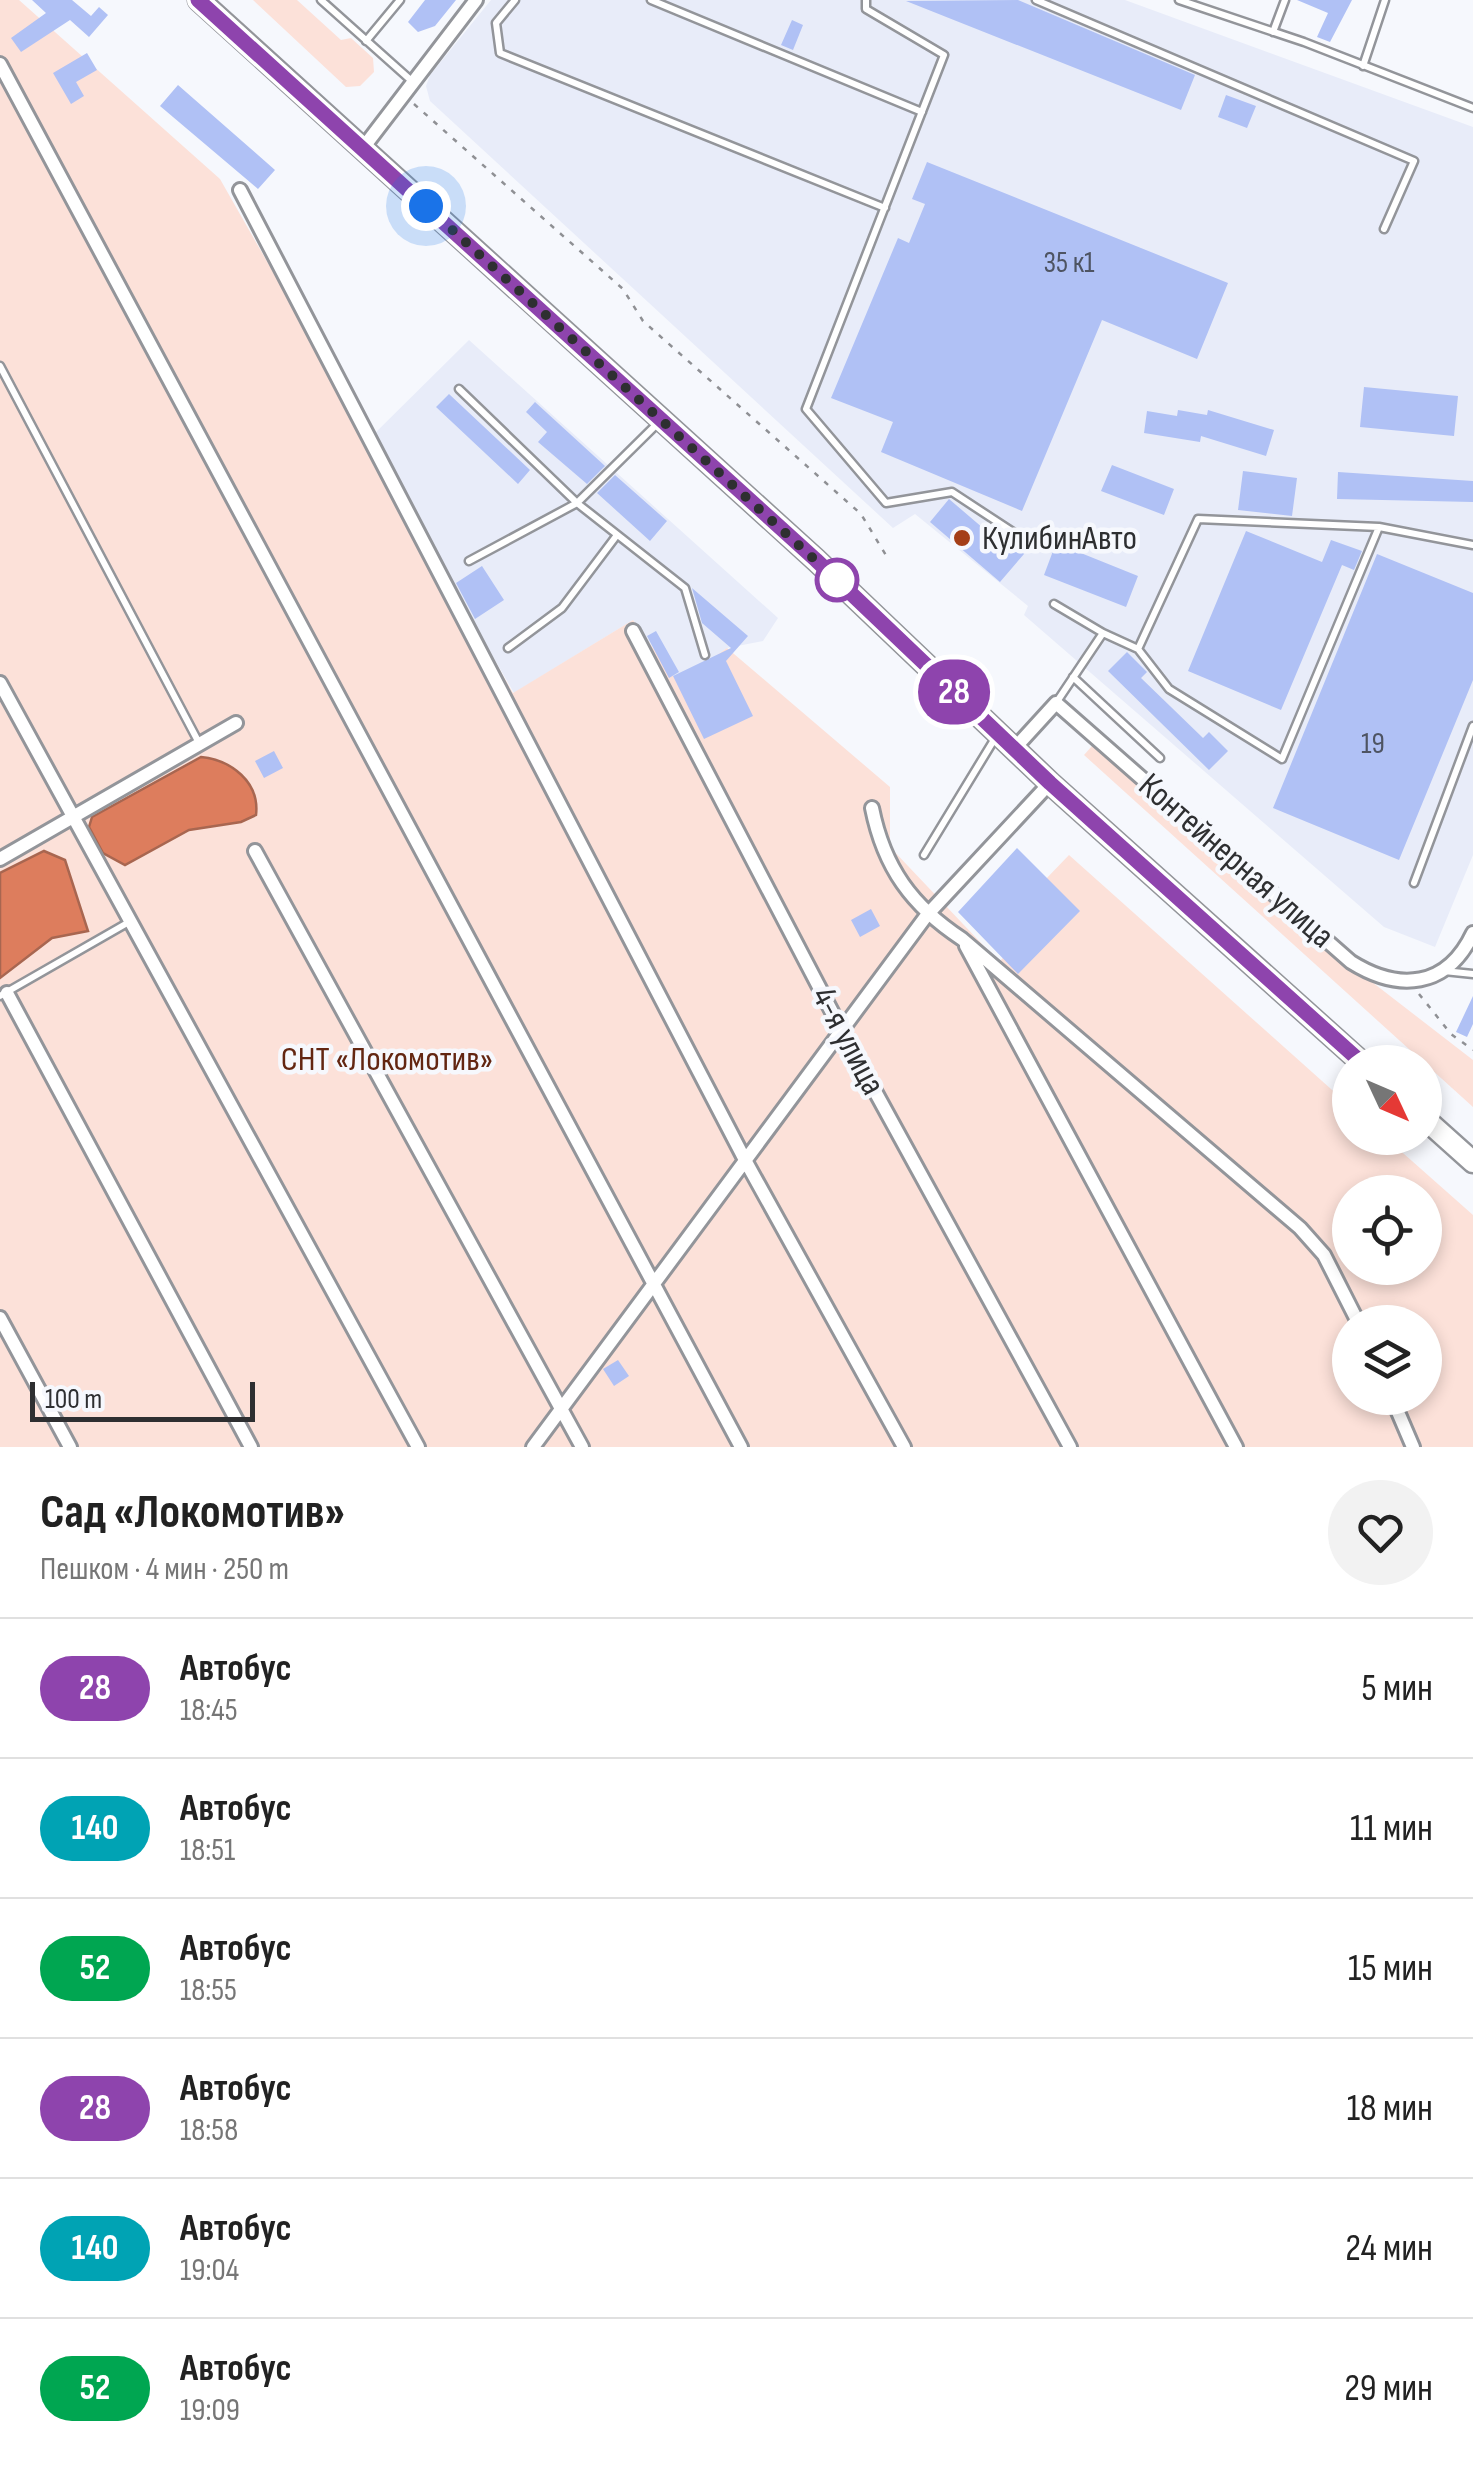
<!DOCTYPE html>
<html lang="ru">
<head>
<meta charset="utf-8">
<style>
  body { margin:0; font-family:"Sofia Sans Condensed",sans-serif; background:#f2f2f2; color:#222; height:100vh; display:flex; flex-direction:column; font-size:38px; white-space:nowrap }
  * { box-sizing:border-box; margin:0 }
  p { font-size:32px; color:#767676 }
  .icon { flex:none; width:55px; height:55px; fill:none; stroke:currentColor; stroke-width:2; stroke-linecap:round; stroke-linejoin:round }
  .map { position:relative; height:1447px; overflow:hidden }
  .drawer { display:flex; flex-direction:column; background:#fff; flex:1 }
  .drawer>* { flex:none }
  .badge { padding:0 20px; border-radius:32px; font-size:35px; line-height:65px }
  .needle { width:65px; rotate:134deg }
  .controls { position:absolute; left:1332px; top:1045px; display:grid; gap:20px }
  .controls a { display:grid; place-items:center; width:110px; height:110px; border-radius:50%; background:#fff; box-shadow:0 5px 15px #0003; font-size:50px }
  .scale { position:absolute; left:30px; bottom:25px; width:225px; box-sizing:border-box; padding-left:10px; border:5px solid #2e2f31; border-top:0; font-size:28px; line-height:35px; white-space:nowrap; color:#2e2f31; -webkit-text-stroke:8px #f6f8fd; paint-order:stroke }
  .you { position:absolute; width:50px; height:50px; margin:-25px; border:8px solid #fff; border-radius:50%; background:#1a73e8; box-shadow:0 0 0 15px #1a73e833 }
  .map>.badge { position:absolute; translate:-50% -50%; box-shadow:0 0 0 5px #fff }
  .round { display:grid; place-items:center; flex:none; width:105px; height:105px; border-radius:52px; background:#f2f2f2 }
  .headline { display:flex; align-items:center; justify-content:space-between; height:170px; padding:0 40px }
  h1 { font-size:48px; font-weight:700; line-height:75px }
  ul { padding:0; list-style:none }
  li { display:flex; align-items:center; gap:30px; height:140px; padding:0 40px; border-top:2px solid #e0e0e0 }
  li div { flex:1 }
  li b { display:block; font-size:38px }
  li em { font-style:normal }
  li .badge { min-width:110px; font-weight:700; text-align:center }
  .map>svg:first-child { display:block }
  .built { fill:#e8ecf9 }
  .green { fill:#fce1d9; fill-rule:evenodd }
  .water { fill:#dd7d5d; stroke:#a86650; stroke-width:2.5 }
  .building { fill:#b0c1f5 }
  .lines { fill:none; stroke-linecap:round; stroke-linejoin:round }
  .lane-casing { stroke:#93959a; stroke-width:11 }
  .street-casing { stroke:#93959a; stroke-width:18 }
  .primary-casing { stroke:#93959a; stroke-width:25 }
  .path { stroke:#8f9094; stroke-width:2.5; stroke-dasharray:5 8; stroke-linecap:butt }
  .lane { stroke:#fff; stroke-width:6 }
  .street { stroke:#fff; stroke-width:12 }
  .primary { stroke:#fff; stroke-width:20 }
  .line-casing { stroke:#fff; stroke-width:22 }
  .line { stroke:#8e44ad; stroke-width:15 }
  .walk { stroke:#2e2f31; stroke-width:10; stroke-dasharray:0 18 }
  .poi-dot { fill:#a53f18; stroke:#f6f8fd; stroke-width:4 }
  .stop-dot { fill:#fff; stroke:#8e44ad; stroke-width:5 }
  .labels { text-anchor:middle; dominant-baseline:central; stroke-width:9; stroke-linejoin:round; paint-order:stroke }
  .number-label { font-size:30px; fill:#4e5462 }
  .poi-label { font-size:35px; fill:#2e2f31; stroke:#f6f8fd; text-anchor:start }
  .street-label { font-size:35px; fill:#2e2f31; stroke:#f6f8fd }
  .park-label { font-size:35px; fill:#632611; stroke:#f6f8fd }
</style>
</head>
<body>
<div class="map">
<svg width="1473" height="1447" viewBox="0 0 1473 1447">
  <rect width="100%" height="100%" fill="#f6f8fd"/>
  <path class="built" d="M491,0H1125L1473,127V855L1435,947L1384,927L1024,615L1028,606L915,514L893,528L430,101L426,86L430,75Z
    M469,340L778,618L763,641L727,648L678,684L633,620L514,693L368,440Z"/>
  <path class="green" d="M0,0H19L220,179L513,693L633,620L678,683L727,648L890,787V847L999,962L1060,898L1043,882L1069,855L1350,1106V1138H1386L1473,1215V1447H0ZM1350,1192H1425V1268H1350ZM1350,1322H1425V1398H1350Z
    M253,0H297L341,40L351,38L373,58L374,72L360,86L346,87Z
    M1092,746L1306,931L1473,1060V1107L1084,755Z"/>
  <path class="water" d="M201,757C231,760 260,782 256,815L241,822L189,830L125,865L103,853L89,827L92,817Z
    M44,851L65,860L88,931L52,938L0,978V873Z"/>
  <path class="building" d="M32,0H72L91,16L99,7L108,15L89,37L70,20L21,52L11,38L46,13Z
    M425,0H456L435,26L418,32L408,22Z
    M1018,0L1195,75L1181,110L906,1Z
    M1297,0H1352L1330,42L1317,37L1328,13Z
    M792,20L803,25L793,50L781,45Z
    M87,53L97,70L76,82L84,96L71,104L53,73Z
    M178,85L275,170L258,189L160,106Z
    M1226,95L1256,106L1247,128L1218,117Z
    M927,162L1228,283L1197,359L1102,320L1022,511L881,452L893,422L831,398L898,238L909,243L925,204L912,199Z
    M1364,387L1458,396L1454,436L1360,427Z
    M449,394L530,470L518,484L436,407Z
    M535,402L605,466L587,484L538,442L547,432L526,412Z
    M1178,410L1207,415L1208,410L1274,430L1266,456L1201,436L1200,442L1144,433L1147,411L1177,416Z
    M1112,465L1174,489L1164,515L1101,491Z
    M1243,471L1297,478L1292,516L1238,510Z
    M1338,472L1473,481V502L1337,499Z
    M615,475L667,521L650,541L597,493Z
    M949,499L1004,546L1009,541L1024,554L1000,582L930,522Z
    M1246,531L1322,562L1331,540L1362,551L1354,570L1342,565L1281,710L1188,671Z
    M1056,543L1138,576L1126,607L1044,575Z
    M1377,554L1473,593V680L1399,860L1273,808Z
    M482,566L504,600L475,619L456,583Z
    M692,588L748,636L726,661L753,716L704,739L673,676L731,648L702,623Z
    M656,631L679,672L669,678L647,636Z
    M1127,652L1147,672L1141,678L1170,706L1203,738L1209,732L1228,751L1209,770L1108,671Z
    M274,751L283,768L264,778L255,761Z
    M1017,848L1080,911L1018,974L958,912Z
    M871,909L880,926L860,937L851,920Z
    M1473,996V1024L1467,1037L1456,1032Z
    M618,1360L629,1376L614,1386L603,1369Z"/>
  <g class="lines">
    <defs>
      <path id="lane" d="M321,0L414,83
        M515,0L496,23L500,53L885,208
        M651,0L922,112
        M866,0V9L944,55L806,409L886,503L952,492L1028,542
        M1036,0L1414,161L1384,229
        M1179,0L1304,42L1473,108
        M1273,32L1285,0
        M366,41L400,0
        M1363,66L1385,0
        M0,366L198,741
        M459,389L577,503L685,588L705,655
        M469,561L577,503L660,421
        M1054,604L1103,633
        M508,648L562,608L617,535
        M1138,649L1198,519L1379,527
        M1073,677L1160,758
        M1056,703L1103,633L1138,649L1169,689L1282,759L1379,527L1473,545
        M924,855L997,735
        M1414,883L1473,726
        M1444,971L1473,974
        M0,996L129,922"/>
      <path id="street" d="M0,64L741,1447
        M363,148L476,0
        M240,190L745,1160L904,1447
        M633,631L842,1031L1070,1447
        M0,683L418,1447
        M1014,749L1056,703L1351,962C1399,992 1447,988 1473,933
        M872,808C884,868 912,906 962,939L1300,1228L1324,1255L1358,1322
        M255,851L582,1447
        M0,859L236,723
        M966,946L1236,1447
        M7,993L251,1447
        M0,1318L70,1447
        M1392,1398L1413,1447
        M533,1447L927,915L1050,783"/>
      <path id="primary" d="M199,0L816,560L1050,783L1361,1062
        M1425,1119L1473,1162"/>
    </defs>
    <use href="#lane" class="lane-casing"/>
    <use href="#street" class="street-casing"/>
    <use href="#primary" class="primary-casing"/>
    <path class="path" d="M414,104L623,289L643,321L861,514L887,557
      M1419,994L1451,1034L1473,1050"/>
    <use href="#lane" class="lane"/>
    <use href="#street" class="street"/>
    <use href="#primary" class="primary"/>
  </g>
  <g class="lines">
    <defs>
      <path id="line" d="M198,0L816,560L1050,783L1361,1062"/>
    </defs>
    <use href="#line" class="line-casing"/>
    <use href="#line" class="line"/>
    <path class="walk" d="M426,206L837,580"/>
  </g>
  <circle class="poi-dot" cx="962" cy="538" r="10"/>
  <circle class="stop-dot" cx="837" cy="580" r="20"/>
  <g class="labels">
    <g class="number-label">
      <text x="1069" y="263">35 к1</text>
      <text x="1373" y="744">19</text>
    </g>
    <g class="poi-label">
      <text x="982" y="538">КулибинАвто</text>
    </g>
    <g class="street-label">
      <text transform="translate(1236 861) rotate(41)">Контейнерная улица</text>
      <text transform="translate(848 1041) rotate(62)">4-я улица</text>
    </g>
    <g class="park-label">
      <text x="387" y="1059">СНТ «Локомотив»</text>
    </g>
  </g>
</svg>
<div class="controls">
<a><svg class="needle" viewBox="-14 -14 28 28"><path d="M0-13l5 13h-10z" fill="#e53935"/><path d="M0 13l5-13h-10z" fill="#767676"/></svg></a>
<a><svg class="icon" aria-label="locate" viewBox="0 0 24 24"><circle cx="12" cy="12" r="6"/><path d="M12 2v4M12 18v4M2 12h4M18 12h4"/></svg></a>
<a><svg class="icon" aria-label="layers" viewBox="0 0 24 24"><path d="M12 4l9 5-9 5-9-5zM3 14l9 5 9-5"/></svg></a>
</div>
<div class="scale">100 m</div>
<div class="you" style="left:426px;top:206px"></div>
<b class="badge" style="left:954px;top:692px;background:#8e44ad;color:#fff">28</b>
</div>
<section class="drawer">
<div class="headline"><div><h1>Сад «Локомотив»</h1><p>Пешком · 4 мин · 250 m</p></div><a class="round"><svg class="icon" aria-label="heart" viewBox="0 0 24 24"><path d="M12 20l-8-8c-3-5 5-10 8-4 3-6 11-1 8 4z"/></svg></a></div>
<ul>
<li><span class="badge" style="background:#8e44ad;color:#fff">28</span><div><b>Автобус</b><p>18:45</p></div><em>5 мин</em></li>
<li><span class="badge" style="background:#00a3b4;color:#fff">140</span><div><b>Автобус</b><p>18:51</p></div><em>11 мин</em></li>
<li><span class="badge" style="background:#00a651;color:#fff">52</span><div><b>Автобус</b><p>18:55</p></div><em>15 мин</em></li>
<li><span class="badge" style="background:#8e44ad;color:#fff">28</span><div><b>Автобус</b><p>18:58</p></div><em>18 мин</em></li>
<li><span class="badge" style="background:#00a3b4;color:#fff">140</span><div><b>Автобус</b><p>19:04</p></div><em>24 мин</em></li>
<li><span class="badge" style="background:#00a651;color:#fff">52</span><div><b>Автобус</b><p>19:09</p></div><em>29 мин</em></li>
</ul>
</section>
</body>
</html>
